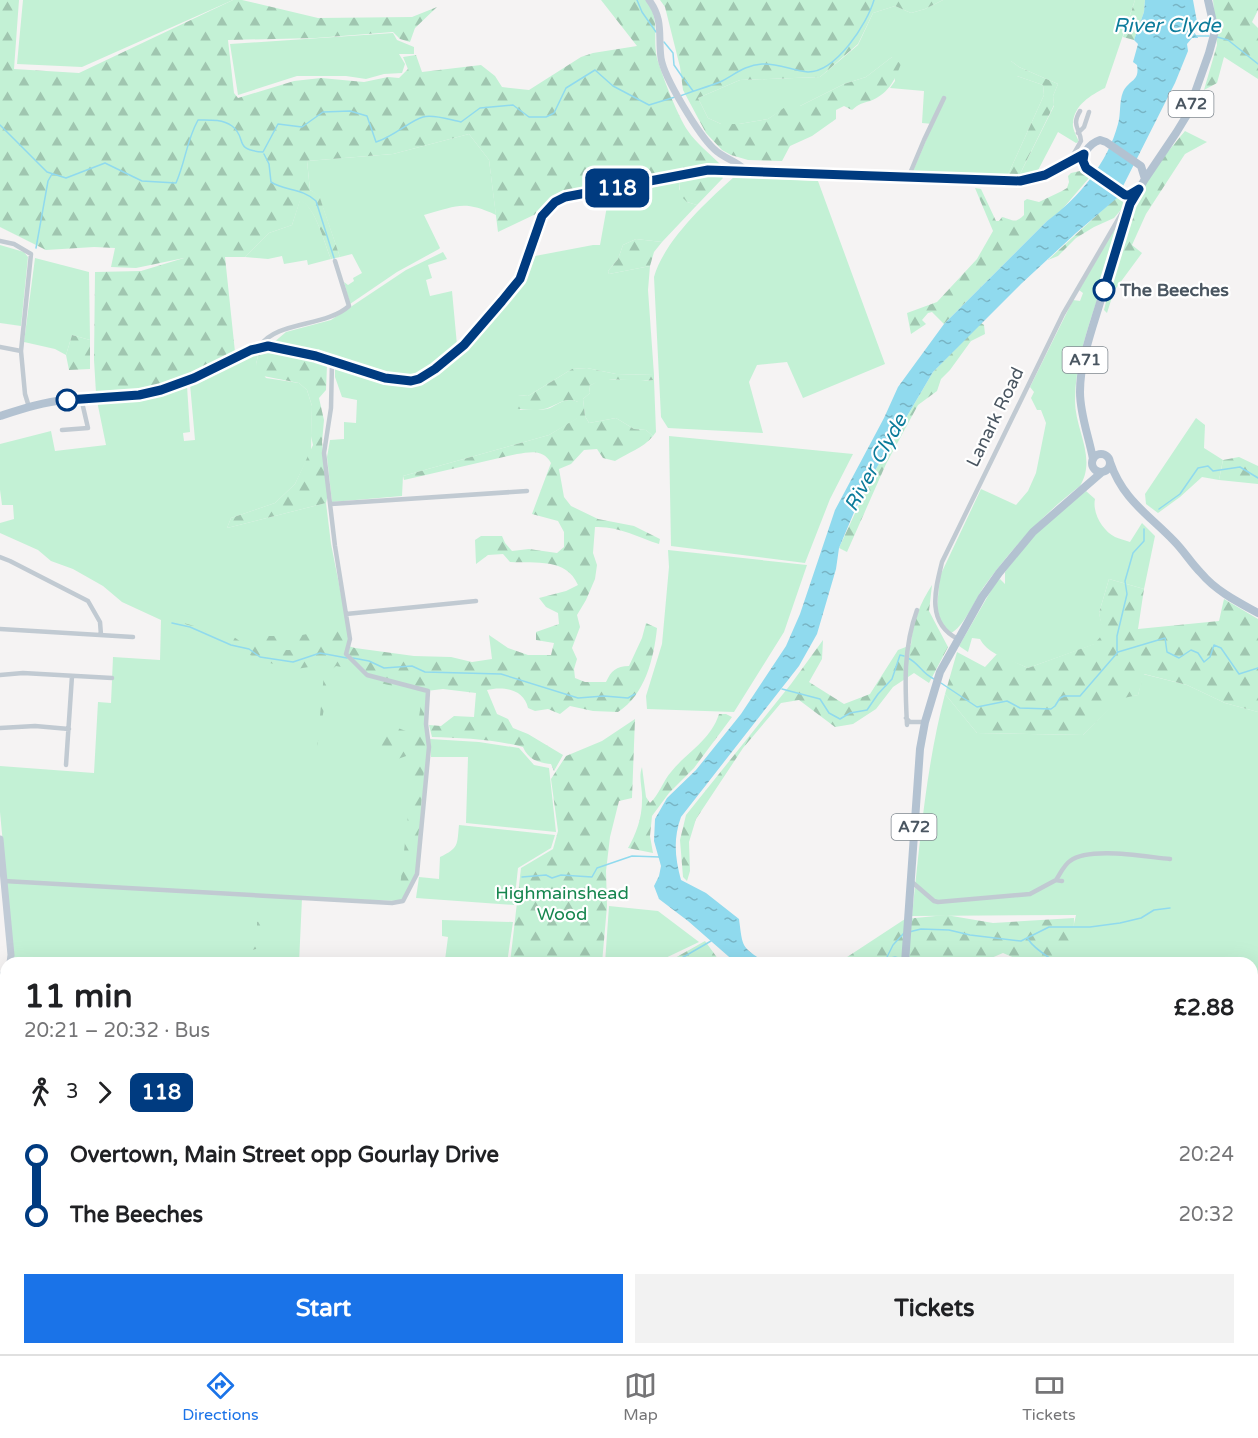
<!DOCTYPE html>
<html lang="en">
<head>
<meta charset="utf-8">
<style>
  body { margin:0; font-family:"Varela Round",sans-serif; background:#f2f2f2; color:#202124; height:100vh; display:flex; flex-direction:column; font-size:22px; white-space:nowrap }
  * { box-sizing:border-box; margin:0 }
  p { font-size:20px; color:#757577 }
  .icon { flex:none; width:33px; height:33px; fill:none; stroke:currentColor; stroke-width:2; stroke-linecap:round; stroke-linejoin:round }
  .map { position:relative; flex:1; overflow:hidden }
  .panel { position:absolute; left:0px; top:957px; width:1258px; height:398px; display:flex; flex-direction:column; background:#fff; border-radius:18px 18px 0 0; box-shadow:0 6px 24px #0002 }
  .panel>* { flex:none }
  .badge { padding:0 12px; border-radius:9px; font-size:21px; line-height:39px }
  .map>.badge { position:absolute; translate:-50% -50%; box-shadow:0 0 0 3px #fff }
  .legs { display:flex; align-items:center; gap:9px; height:66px; padding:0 24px; font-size:20px }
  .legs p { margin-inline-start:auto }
  .headline { display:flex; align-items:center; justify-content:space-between; height:102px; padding:0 24px }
  h1 { font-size:33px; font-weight:800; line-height:45px }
  .cta { display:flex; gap:12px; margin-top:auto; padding:12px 24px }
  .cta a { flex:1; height:69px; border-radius:0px; background:#1a73e8; color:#fff; font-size:24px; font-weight:800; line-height:69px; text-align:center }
  .cta a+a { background:#f2f2f2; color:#202124 }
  ul { padding:0 24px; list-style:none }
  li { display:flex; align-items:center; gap:21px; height:60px; font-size:22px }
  li i { display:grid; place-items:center; width:9px; height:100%; margin:0 8px; background:currentColor }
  li i::after { content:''; width:15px; height:15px; margin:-8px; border:4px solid; border-radius:50%; background:#fff }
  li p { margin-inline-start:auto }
  li:first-child i { background:linear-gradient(#0000 50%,currentColor 0) }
  li:last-child i { background:linear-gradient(currentColor 50%,#0000 0) }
  .menu { display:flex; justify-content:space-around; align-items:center; height:84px; border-top:2px solid #e0e0e0; background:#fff; font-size:16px; color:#757577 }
  .menu a { display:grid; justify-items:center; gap:3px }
  .menu .on { color:#1a73e8 }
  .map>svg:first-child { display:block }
  .green { fill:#c3f1d5 }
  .forest { fill:url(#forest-firs) }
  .water { fill:url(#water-ripples) }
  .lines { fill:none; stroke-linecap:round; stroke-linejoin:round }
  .stream { stroke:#90daee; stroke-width:1.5 }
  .minor { stroke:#c1cad2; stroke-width:4.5 }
  .secondary { stroke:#c1cbd6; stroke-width:7 }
  .primary { stroke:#b3c2d1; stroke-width:8 }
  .line-1-casing { stroke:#fff; stroke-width:14 }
  .line-1 { stroke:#003b80; stroke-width:9 }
  .stop-1-dot { fill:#fff; stroke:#003b80; stroke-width:3 }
  .labels { text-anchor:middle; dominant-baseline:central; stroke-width:4.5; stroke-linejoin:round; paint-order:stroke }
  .shield { fill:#fff; stroke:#808990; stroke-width:1.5 }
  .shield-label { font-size:16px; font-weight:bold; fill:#4a5661 }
  .stop-label { font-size:18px; font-weight:bold; fill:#4a5661; stroke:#fff; text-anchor:start }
  .street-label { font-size:18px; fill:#4a5661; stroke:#fff }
  .park-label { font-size:18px; fill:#17864f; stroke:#fff }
  .water-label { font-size:20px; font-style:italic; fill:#0c7c9b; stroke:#fff }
</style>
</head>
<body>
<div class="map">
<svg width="1258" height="1354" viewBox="0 0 1258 1354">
  <defs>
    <pattern id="forest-firs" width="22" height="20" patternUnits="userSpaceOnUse" patternTransform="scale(1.5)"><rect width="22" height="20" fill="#c3f1d5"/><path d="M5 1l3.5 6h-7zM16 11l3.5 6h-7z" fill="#a0c6b0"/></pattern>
    <pattern id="water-ripples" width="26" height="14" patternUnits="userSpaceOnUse" patternTransform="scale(1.5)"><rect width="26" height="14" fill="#90daee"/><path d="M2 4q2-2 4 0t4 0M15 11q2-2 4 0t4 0" fill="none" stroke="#78b4c4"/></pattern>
  </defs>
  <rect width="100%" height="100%" fill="#f5f3f3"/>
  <path class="green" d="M23,0H233L82,67L17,64Z
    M943,0H1135L1105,88C1091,95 1074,105 1073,123C1072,129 1077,136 1079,142L1076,143L1058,132L1035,176L1018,178L1054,106L1053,96L1058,84L1019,67L1011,61V76H1017L1043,85L1044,95L1006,179L915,175L913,171L933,124L922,123L924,91L890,88L895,81L892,57L866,77L844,84L800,106H788L768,119L739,124H721L708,118L698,98L740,80L820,77L858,45L873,13L895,6L911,13L925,9Z
    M393,33L397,40L414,47V54H399L405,64L402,73L384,74L366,79L346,76H297L238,95L230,44Z
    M469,134L489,160L496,215C463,200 458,206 424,215L440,248L439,249L397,272L350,304L344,282L348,285L354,281L353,278L362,273L352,254L340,257L319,196L310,190L307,161L393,154Z
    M734,177L818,181L885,364L803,398L787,362L757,365L749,382L763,433L668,428L661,417L654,277C664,241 707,201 734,177Z
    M679,181V189L687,202L697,205L662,242L636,239L623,245L618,259L608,271L609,274L650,266L648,290L654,375L616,374L587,368L572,369L528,396L518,395L520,410C529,409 542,411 550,408C561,403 566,397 578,402V418L549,435L403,476L402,496L332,502L327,457L330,440L344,439V422L356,423L357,400L342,397L335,377V367L402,385C410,385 417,384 425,381C457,365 494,317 518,290L527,278L535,256L593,245H600L609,195L626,194Z
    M300,200C315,205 325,245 331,259L308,265L307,260L284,264L282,256L268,259L245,257L269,233L292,225Z
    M1123,217C1115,244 1107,270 1098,297C1087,330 1075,365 1075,401C1075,430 1097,458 1080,486C1042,515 1011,549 983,588C975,600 963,628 951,633L941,623L937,607L940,576L981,489L1016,505L1028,491L1036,473L1046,423L1041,410H1037L1031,398L1034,392L1030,387L1073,300L1080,301L1083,293L1079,290L1119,221Z
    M0,245L24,252L28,257L21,326L0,323Z
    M443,252L447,259L428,265L432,278L426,280L430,296L452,291L457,345C439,364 422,380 394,376L273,343L286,332L331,320L406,270Z
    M35,258L89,272L90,340L72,335L66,355L55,349L24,342Z
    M259,352L256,364L266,378L299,383L307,390L312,406L311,451L295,484L275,503L231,518L227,528L326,503L331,544L350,639L346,654L428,691V754L417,874L403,901L302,898L299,963H14L0,812V766L94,773L98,702L111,703L113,657L160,660L161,620L122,602L103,586L73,569L51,561L38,550L0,533V523L14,519L13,505H2L0,490V444L51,431L55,451L106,445L97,401L143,399L187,386L190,432L183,433L184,441L195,440L190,384Z
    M637,379L645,381L654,380L656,432L653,436L646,430L634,429L616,418L589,423L585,416L583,399L590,393L589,386L600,380Z
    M1196,418L1205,425L1204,448L1223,460L1219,480L1202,477L1180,497L1158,513L1146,504L1145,494Z
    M669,436L853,454L830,499L805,563L671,546Z
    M1086,491L1095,499C1092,513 1103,531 1115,537C1119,539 1125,540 1130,542L1142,523L1155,536L1144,589L1109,579L1099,613L1104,634L1095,644L1028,668C1013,661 988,655 980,639L972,638L968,652L959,646L996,582L1000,579L1005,584V572L1030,540L1050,520Z
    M668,550L807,565L784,632L734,712L647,709L646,696L662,644L669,567Z
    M1143,674L1187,685L1225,703L1258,712V1354H917L915,1349L1252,1348V963H1065L1076,915L912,916C920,841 926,767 945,694L977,733L1083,735L1119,698L1138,695Z
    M430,739L479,742L519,748L534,765L549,768L556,832L466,823L468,757H431Z
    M459,825L555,835L551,848L518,868L514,905L416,898L419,877L439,879L440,857C459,848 457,845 459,825Z
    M609,906L658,911L699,942L655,963H605Z
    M442,920L513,922L507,963H398L399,960H445L448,937L442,936Z
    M44,1348L339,1349L337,1354H43Z"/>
  <path class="forest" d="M0,0H19L14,69L79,73L233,0H242L318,18L412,17L437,7L415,28L410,42L400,39L393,32L316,38L228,40L234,93L238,98L294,81L321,78L364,82L388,77L399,78L408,69L403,57L416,55L422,72L481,65L495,76L502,87L529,90L581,57L593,53L637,46L601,0H646C661,19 652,37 657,58C662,75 678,117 688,131C696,143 710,154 720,164L569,193L547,202L540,212L498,232L489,160L469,134L393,154L307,161L310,190L319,195L340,257L331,259C325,245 315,205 300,201L292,225L269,233L245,257H225L235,352C186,379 153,394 96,393L94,360L95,272L141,271L184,258L136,268L111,267L115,248L94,247L46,250L0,227Z
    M660,0H943L925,9L911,13L895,6L873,13L858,44L820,77L740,80L698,98L708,118L721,124H739L768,119L788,105L800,106L844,84L866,77L892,57L901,64C894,82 888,94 870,101C862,103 859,104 852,110L844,106L836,110V119L812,136L790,146L782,161L748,160L731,155L722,150L706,133L683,90L680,67L665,7Z
    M1135,0H1145L1144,12L1134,40L1123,37Z
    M1213,0H1258V10L1252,22L1258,28V79L1224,57L1217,83L1204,90L1217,45Z
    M1011,61L1019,67L1058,84L1053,96L1054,105L1018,178L1006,179L1044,95L1043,85L1017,76H1011L1005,67Z
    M1185,131L1207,142L1185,154L1146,214L1132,245L1142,253L1114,291L1107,313L1104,310C1114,269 1124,224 1144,187C1155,166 1170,149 1185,131Z
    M1080,171L1085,173L1089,178L1059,213L1047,221L944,324L932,312L928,313L922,320L926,324L911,334L907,313L937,302L977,259L993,231L975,188L981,189L996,221H999L1002,217C1013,220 1015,224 1024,215V201L1027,199L1039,202L1062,191L1067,188L1069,182L1068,176L1071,173Z
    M714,174H720L723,178L697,205L687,202L680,195L679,181Z
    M1119,195L1125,205L1114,218L1094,227L1076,238L1058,256L1048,260Z
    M636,239L662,242L654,252L650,266L609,274L608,271L618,259L623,245Z
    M981,323L984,325L985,334L971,341L950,370L941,379L937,391L918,405L886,464L847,552L839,548L873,474L933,372Z
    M72,335L90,340V369L69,370L66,355Z
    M267,349L327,365L326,390L319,398L324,420L322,442L328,494L326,503L227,528L231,518L275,503L295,484L313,445L311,436L312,406L307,390L299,383L258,375L256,364L259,352Z
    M587,368L616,374L654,375V380C632,383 611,374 589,386L590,393L583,399L585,416L589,423L616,418L634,429L646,430L653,436C642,449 629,452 615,461L603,458L597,449L584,450L571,464L559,469L564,497L571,506L598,519L634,526L660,539L659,544C637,537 619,526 595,527L593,553L597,565L595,579L586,600L577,615L580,627L572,648L577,659L574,669L575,678L585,682H606C611,671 616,666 629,666L642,638L646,623L657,628C654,658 645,695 618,712L593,711L570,706L560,714L548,709L535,711L528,708C524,689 503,686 487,690L497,714L508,719L513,728L528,734L563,755L554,771L551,764C538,763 528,759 523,747C493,739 462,738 432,737L429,725L441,726L454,716L474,717L476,693L443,689L418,692L376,682L362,677L347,668L336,666L331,670L317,747L324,674L322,665L296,669L261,661L207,632L180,622L234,637L241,642L254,636H286L272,646L282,650H293L298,641L292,637L337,628L341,622L342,615L346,625L345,645L355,648L414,656L451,657L472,662L492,659L489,635L508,648L528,655H551L554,643L536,640V632L559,624L558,613L546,607L539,598L566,591L578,585C566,557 536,564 510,562L503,554L488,555L476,564L475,540L481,536H502L505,543L512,551L529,549L557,553L564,547V532L558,521L532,514L551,463C543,449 531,452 517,454L404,480L403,476L549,435L577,418L578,402C566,397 561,403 550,407C540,412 522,410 511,407V399L518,395L528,396L572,369Z
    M1239,457L1258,466V484L1219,480L1223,460Z
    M1109,579L1144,589L1138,629L1219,621L1224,599L1258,619V712L1225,703L1187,685L1144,674L1138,695L1119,699L1083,735L977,733L945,694L957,652L985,667L997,654L1028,668L1094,644L1103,634L1099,613Z
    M932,585L929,611L948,647L929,683L914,673L893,687L876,709L853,724L835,727L799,700L781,703L743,748L696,819L689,842L690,871L687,881L683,877L680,840L686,815L791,684L823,640L822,659L809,682L844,704L870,694L898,650L911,645C912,624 920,603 932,585Z
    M426,695L423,729L426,745L418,841L412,879L403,895L399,896L414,762L412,757L409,755L392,761L386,757L374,737L380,730L398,728L416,735L422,698Z
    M719,714H726L732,717L694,768L669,793L652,816L650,836L653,853L628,848C636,834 642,818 642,801C643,789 638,778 642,767L646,797L650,803C659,795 663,781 671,772C687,752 711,740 719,714Z
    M635,719L632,798L619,801L610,837L606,871L607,906L602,963H510L521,868L553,849L558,831L551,779L566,756L602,741Z
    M946,915L993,923L1074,918L1073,963H1026L1003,953L989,959V963H897L892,960L886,963H838L905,919Z
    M266,919L274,922V926L256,949L252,950L257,932V922Z
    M705,941L721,963H666Z
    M457,1349V1348L492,1349C480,1354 468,1354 457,1349Z
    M1034,1349V1348L1095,1349L1083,1354H1021Z"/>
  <path class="water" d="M1145,0H1193L1197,22L1194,32L1198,38H1192L1187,44L1188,51L1175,83L1117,198L1076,233L1021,284L933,372L873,474L855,510L839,548L836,569L817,634L799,666L681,817C673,839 675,858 681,880L706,893L739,919C743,949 741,946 766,963H736L688,921L659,899L654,886L659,876L661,866L654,841L655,819L667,798L696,770L741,714L786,646L800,614L835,510L884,418L898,387L944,324L1047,221C1079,198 1108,162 1118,124C1121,114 1119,102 1123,92C1129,79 1140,82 1137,65L1133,62L1138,44L1134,40L1144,12Z
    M888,1349H914L915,1354H889Z"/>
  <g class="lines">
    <path class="stream" d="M637,0L642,12L656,32
      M1196,36H1209
      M1217,37L1228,40L1258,64
      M664,42L673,53L674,65L683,78
      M685,80L693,91
      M680,96C693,91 707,87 720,82C734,75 745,65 762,64C778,63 793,71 808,72C836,72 867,24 874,0
      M0,125L47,172L66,178L105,163L142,181L176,183C186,160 186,142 198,120C209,120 222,119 232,126C248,138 232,150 263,152L278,124L302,127L323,112L350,111L367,116L376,142C393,137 411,120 423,117C434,114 450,120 461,122L480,108L513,105L529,117H546L554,113L566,88L595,70L613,86L649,105L675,97
      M264,154L269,164L271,182C285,191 302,188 316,201L334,258
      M36,248L48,181L52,174
      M1159,509L1180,494L1198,468L1208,466L1213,471L1240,467L1258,478
      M172,623L190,627L231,645L249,649L260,657L293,662L320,653L347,658
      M1117,651V636L1127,594L1125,581L1133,553L1144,541V529
      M353,658L369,661L384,668L412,666L425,672L501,674L578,698L604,696L628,698L635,694
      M908,658C920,664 921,673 934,679
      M941,683L977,707L1007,701L1020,708L1051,709L1055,706L1060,698L1064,696H1080L1118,652L1165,638L1167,652L1179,658L1191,650L1198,653L1204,662L1210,657L1214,645L1221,648L1239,674L1258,668
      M782,689L820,699L829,713L840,719L850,713L867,710L878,694L892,679L900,655L904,656
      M522,877L546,875L552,878L561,875L592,877L597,868L632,856L660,857
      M909,932L921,929L949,930L970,935L1021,941L1049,927H1090L1120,923L1141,918L1154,910L1170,908
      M1028,939C1034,949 1047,956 1057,963
      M887,959L895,957L902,959
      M907,960L918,963
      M673,963L711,941
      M874,963L886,959L893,945L904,933
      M921,963H929
      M1063,1354L1068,1348"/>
    <path class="minor" d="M1078,133L1084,127L1089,112
      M1073,161V155L1081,141C1080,128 1071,126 1080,111
      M908,178L924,140L944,98
      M0,241L14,244L31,254L21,351L25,394L29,407
      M260,346C276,321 326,327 349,306L335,261
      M0,347L21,351
      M62,430L88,428L81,398
      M331,504L527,491
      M0,557L10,561L88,601L100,622L101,635
      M346,614L476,601
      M0,629L133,637
      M958,639C926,623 935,590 942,562L1063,314L1123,211
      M0,675L23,673L112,678
      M906,718L910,722H925
      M907,725C905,686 903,648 917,610
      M0,728L35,726L69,729
      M66,765L72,676
      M1056,880C1060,874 1064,865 1070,861C1090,846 1146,857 1170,859
      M4,881L392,903L403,901L417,874L429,747L426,724L428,691L367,675L346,654L350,639L335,546L324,453L331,408L332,362
      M912,882L934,901L938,902L1030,894L1056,880L1062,881
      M0,1112L6,1111
      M0,1220L6,1219
      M0,1252L6,1263
      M0,1336L4,1337L6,1335"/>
    <path class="secondary" d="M649,0C664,20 658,36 661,58C664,78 699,135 714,149C722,157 733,160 742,167V171
      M0,839L11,955L10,963
      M6,973L2,975L1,979L6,984
      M38,1354L39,1348"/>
    <path class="primary" d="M1100,140L1106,142L1141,166L1145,179L1139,189L1125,195L1086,168C1080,156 1088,144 1100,140Z
      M1145,179L1176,133L1187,115L1209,53L1215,31L1208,0
      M0,416C22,409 43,402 66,400C98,396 130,398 161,390C178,385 195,378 211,370C229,361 248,346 269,346C309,347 386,390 419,379C444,370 508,301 521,277C535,250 533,210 565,197L708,170L1020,181L1045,175L1084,154
      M1092 463a9 9 0 1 1 18 0a9 9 0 1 1-18 0Z
      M1093,459C1089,437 1080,415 1080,392C1080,357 1095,322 1104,289C1114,256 1121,219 1139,189
      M1110,462C1123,500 1148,514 1174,541C1184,551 1191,563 1201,573C1216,591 1238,602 1258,613
      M905,963L920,749L925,722L940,672L982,597L999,573L1033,532L1102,472
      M951,1348V1354"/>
  </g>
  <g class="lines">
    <defs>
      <path id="line-1" d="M67,400L139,395L161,390L194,378L251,350L268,346L316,356L385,378L411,381L419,379L435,369L464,345L502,301L520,279L542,216L555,202L565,197L708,170L1020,181L1045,175L1084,154L1083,161L1086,168L1125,195H1129L1139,189L1130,204L1104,290"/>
    </defs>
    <use href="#line-1" class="line-1-casing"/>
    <use href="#line-1" class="line-1"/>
  </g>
  <g class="stop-1-dot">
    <circle cx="1104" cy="290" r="10"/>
    <circle cx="67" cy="400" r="10"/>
  </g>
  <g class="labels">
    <g class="shield">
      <rect x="1168.5" y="91" width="45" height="26" rx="4.5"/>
      <rect x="1062.5" y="347" width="45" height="26" rx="4.5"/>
      <rect x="891.5" y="814" width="45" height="26" rx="4.5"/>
    </g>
    <g class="shield-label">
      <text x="1191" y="104">A72</text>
      <text x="1085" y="360">A71</text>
      <text x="914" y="827">A72</text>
    </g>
    <g class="stop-label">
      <text x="1120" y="290">The Beeches</text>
    </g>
    <g class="street-label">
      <text transform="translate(995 417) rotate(-64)">Lanark Road</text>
    </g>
    <g class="park-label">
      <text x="562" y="893">Highmainshead<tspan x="562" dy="21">Wood</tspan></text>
    </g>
    <g class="water-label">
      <text x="1167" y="26">River Clyde</text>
      <text transform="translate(876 463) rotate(-61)">River Clyde</text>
    </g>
  </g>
</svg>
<b class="badge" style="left:617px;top:188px;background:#003b80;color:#fff">118</b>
<section class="panel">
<div class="headline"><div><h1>11 min</h1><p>20:21 – 20:32 · Bus</p></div><b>£2.88</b></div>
<div class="legs"><svg class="icon" aria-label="walk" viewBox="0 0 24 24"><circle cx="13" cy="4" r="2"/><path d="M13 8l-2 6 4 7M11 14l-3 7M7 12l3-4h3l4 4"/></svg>3<svg class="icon" aria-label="forward" viewBox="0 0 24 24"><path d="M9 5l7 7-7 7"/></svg><b class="badge" style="background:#003b80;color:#fff">118</b></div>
<ul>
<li><i style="color:#003b80"></i><b>Overtown, Main Street opp Gourlay Drive</b><p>20:24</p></li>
<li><i style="color:#003b80"></i><b>The Beeches</b><p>20:32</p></li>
</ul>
<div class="cta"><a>Start</a><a>Tickets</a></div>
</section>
</div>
<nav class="menu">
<a class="on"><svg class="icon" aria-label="directions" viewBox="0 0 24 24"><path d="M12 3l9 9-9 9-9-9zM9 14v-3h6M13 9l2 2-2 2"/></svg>Directions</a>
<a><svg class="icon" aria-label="map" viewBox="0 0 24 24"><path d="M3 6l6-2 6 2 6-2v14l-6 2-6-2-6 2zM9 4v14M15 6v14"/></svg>Map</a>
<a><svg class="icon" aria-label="tickets" viewBox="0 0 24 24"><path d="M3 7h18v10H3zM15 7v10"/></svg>Tickets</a>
</nav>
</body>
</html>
